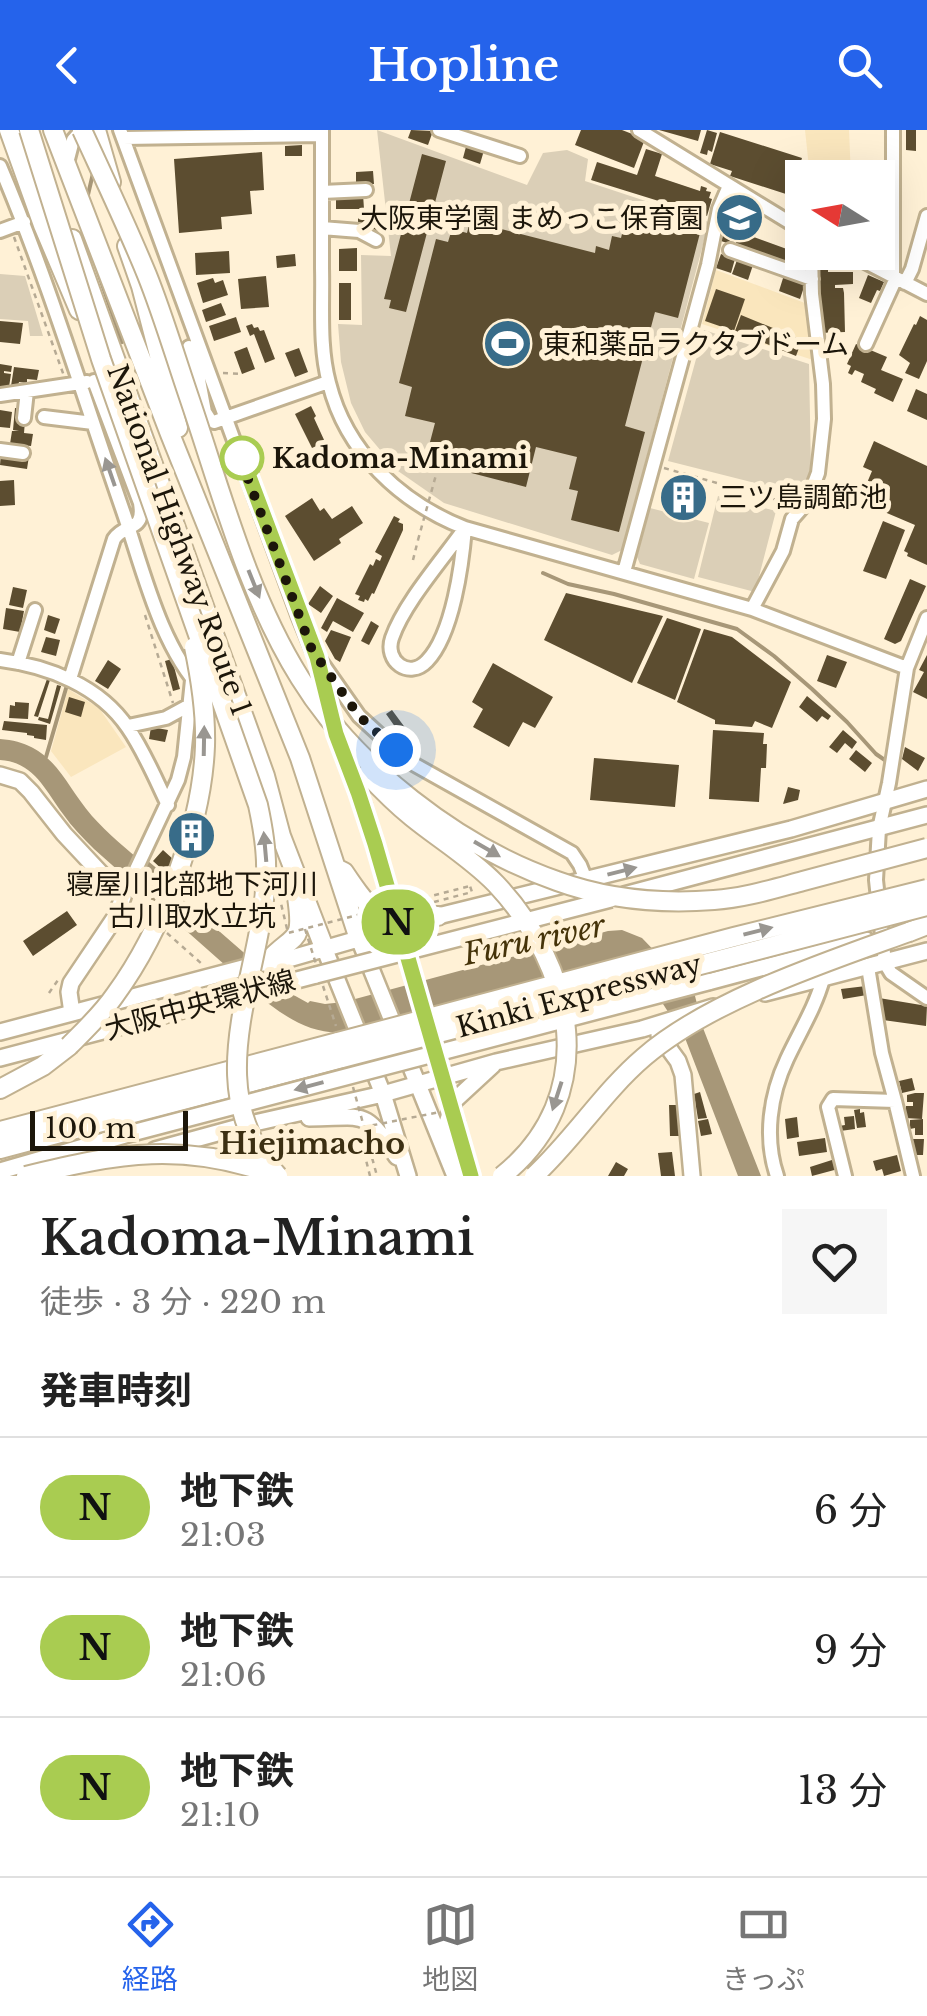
<!DOCTYPE html>
<html lang="ja">
<head>
<meta charset="utf-8">
<style>
  body { margin:0; font-family:"Libre Baskerville","Noto Sans JP",serif; background:#f6f6f6; color:#222; height:100vh; display:flex; flex-direction:column; font-size:38px; white-space:nowrap }
  * { box-sizing:border-box; margin:0 }
  p { font-size:32px; color:#767676 }
  .icon { flex:none; width:55px; height:55px; fill:none; stroke:currentColor; stroke-width:2; stroke-linecap:round; stroke-linejoin:round }
  .map { position:relative; height:1046px; overflow:hidden }
  .panel { display:flex; flex-direction:column; background:#fff; flex:1 }
  .panel>* { flex:none }
  .badge { padding:0 20px; border-radius:32px; font-size:35px; line-height:65px }
  .needle { width:65px; rotate:281deg }
  .tools { position:absolute; left:785px; top:30px; display:grid; gap:20px }
  .tools a { display:grid; place-items:center; width:110px; height:110px; border-radius:0px; background:#fff; box-shadow:0 10px 40px #0002; font-size:50px }
  .scale { position:absolute; left:30px; bottom:25px; width:158px; box-sizing:border-box; padding-left:10px; border:5px solid #1c160a; border-top:0; font-size:28px; line-height:35px; white-space:nowrap; color:#1c160a; -webkit-text-stroke:8px #fff1d6; paint-order:stroke }
  .you { position:absolute; width:50px; height:50px; margin:-25px; border:8px solid #fff; border-radius:50%; background:#1a73e8; box-shadow:0 0 0 15px #1a73e833 }
  .map>.badge { position:absolute; translate:-50% -50%; box-shadow:0 0 0 5px #fff }
  h2 { padding:0 40px; font-size:38px; line-height:90px }
  .round { display:grid; place-items:center; flex:none; width:105px; height:105px; border-radius:0px; background:#f6f6f6 }
  .overview { display:flex; align-items:center; justify-content:space-between; height:170px; padding:0 40px }
  h1 { font-size:48px; font-weight:600; line-height:75px }
  ul { padding:0; list-style:none }
  li { display:flex; align-items:center; gap:30px; height:140px; padding:0 40px; border-top:2px solid #e0e0e0 }
  li div { flex:1 }
  li b { display:block; font-size:38px }
  li em { font-style:normal }
  li .badge { min-width:110px; font-weight:700; text-align:center }
  header { display:flex; justify-content:space-between; align-items:center; height:130px; padding:0 40px; background:#2563eb; color:#fff; font-size:45px; font-weight:600 }
  .dock { display:flex; justify-content:space-around; align-items:center; height:140px; border-top:2px solid #e0e0e0; background:#fff; font-size:28px; color:#767676 }
  .dock a { display:grid; justify-items:center; gap:5px }
  .dock .active { color:#2563eb }
  .map>svg:first-child { display:block }
  .built { fill:#fae6bd }
  .green { fill:#dbcfb7 }
  .water { fill:#a79778 }
  .lines { fill:none; stroke-linecap:round; stroke-linejoin:round }
  .stream { stroke:#a79778; stroke-width:4 }
  .building { fill:#5c4d30 }
  .minor-casing { stroke:#c1b190; stroke-width:18 }
  .major-casing { stroke:#c1b190; stroke-width:20 }
  .highway-casing { stroke:#c1b190; stroke-width:22 }
  .path { stroke:#b6aa94; stroke-width:2.5; stroke-dasharray:5 5; stroke-linecap:butt }
  .minor { stroke:#fff; stroke-width:12 }
  .major { stroke:#fff; stroke-width:15 }
  .highway { stroke:#fff; stroke-width:18 }
  .major-bridge-casing { stroke:#c1b190; stroke-width:20; stroke-linecap:butt }
  .highway-bridge-casing { stroke:#c1b190; stroke-width:22; stroke-linecap:butt }
  .path-bridge { stroke:#b6aa94; stroke-width:2.5; stroke-dasharray:5 5; stroke-linecap:butt }
  .major-bridge { stroke:#fff; stroke-width:15 }
  .highway-bridge { stroke:#fff; stroke-width:18 }
  .oneway { fill:#999691 }
  .line-casing { stroke:#fff; stroke-width:22 }
  .line { stroke:#a9cc51; stroke-width:15 }
  .walk { stroke:#1c160a; stroke-width:10; stroke-dasharray:0 18 }
  .stop-dot { fill:#fff; stroke:#a9cc51; stroke-width:5 }
  .labels { text-anchor:middle; dominant-baseline:central; stroke-width:10; stroke-linejoin:round; paint-order:stroke }
  .poi-label { font-size:28px; fill:#1c160a; stroke:#fff1d6; text-anchor:start }
  .stop-label { font-size:28px; font-weight:bold; fill:#1c160a; stroke:#fff1d6; text-anchor:start }
  .street-label { font-size:28px; fill:#1c160a; stroke:#fff1d6 }
  .water-label { font-size:30px; font-style:italic; fill:#453309; stroke:#fff1d6 }
  .neighbourhood-label { font-size:30px; font-weight:bold; fill:#3c2f12; stroke:#fff1d6 }
</style>
</head>
<body>
<header><svg class="icon" aria-label="back" viewBox="0 0 24 24"><path d="M15 5l-7 7 7 7"/></svg>Hopline<svg class="icon" aria-label="search" viewBox="0 0 24 24"><circle cx="10" cy="10" r="6"/><path d="M15 15l6 6"/></svg></header>
<div class="map">
<svg width="927" height="1046" viewBox="0 0 927 1046">
  <rect width="100%" height="100%" fill="#fff1d6"/>
  <path class="built" d="M805,0H849L851,47H810Z
    M716,140L805,173L813,230L702,194Z
    M68,559L99,578L126,617L71,647L51,621Z"/>
  <path class="green" d="M377,0L527,55L543,23L567,20L588,29L585,51L709,92L622,420L612,425L444,373L398,341L365,302L351,273L341,232L338,194L362,195L361,125L391,126Z
    M0,144L25,146L43,206H30L28,191L0,189Z
    M704,200L809,234L811,340L803,365L668,331Z
    M718,366L776,381L755,462L698,447Z
    M650,378L709,393L694,449L640,434L637,427Z"/>
  <path class="water" d="M0,609C54,613 62,651 92,686C108,704 127,719 144,734L148,731L160,741L157,747L290,863L308,873L310,871L325,874L344,872L608,801L622,800L642,808L694,862L703,898L761,1046H738L685,908L663,874L606,835L600,833L347,902C316,905 293,892 269,874L94,719C83,708 72,697 63,684C45,660 34,632 0,630Z"/>
  <g class="lines">
    <path class="stream" d="M87,69L94,39
      M91,122L122,212
      M543,443L568,454L614,464L737,499L774,526L812,559L847,592L876,624L889,633
      M46,627L67,555"/>
  </g>
  <path class="building" d="M411,0L433,1L428,15L408,8Z
    M581,0H622L645,9L634,38L575,15Z
    M659,0H701L698,11Z
    M707,0L717,3L712,22L708,20L707,25L700,23Z
    M906,0H916V21L906,20Z
    M720,2L802,28L796,47L801,49L802,63L792,59L789,65L730,46L732,41L710,34Z
    M467,13L485,17L480,34L463,28Z
    M302,15V26H285V16Z
    M646,19L662,24L655,46L700,61L701,56L707,58L706,61L711,62L709,68L712,69L707,86L591,50L597,32L637,45Z
    M262,22L264,60L250,61L252,84L221,87L222,99L179,103L174,29Z
    M422,24L446,31L406,182L389,178L391,170L384,169Z
    M373,41L374,54L356,55V42Z
    M363,64L364,79H336V66Z
    M378,80V102H372V99H365V95H358V81Z
    M732,80L750,86L745,100L738,98L733,115L721,111Z
    M627,84L700,103L678,188L655,182L625,296L645,302L619,402L571,390L578,361L569,359L577,327L536,317L526,357L425,331L435,293L405,286L412,257L399,253L436,109L448,112L452,99L467,103L470,91L595,123L596,116L609,120L612,106L621,108Z
    M740,102L795,122L790,136L735,115Z
    M357,118V141H339V119Z
    M229,121L230,143L196,145L195,123Z
    M295,124L296,136L277,138L276,126Z
    M721,124L735,129L731,143L716,138Z
    M828,124V142H853V154L835,155V158H843L844,163L845,202L820,203L816,125Z
    M737,130L753,135L748,150L732,144Z
    M784,145L805,154L800,169L779,161Z
    M868,145L884,152L880,161L877,160L871,173L859,168Z
    M266,146L269,177L241,179L238,149Z
    M213,148L215,153L223,150L228,165L203,173L197,153Z
    M339,153H351V190H339Z
    M716,159L745,169L734,201L705,191Z
    M221,173L226,185L206,192L202,180Z
    M741,185L802,210L796,226L735,201Z
    M920,186L927,190V231L919,249L905,243L910,233L899,225L914,194L916,195Z
    M236,187L241,202L214,211L209,196Z
    M0,191L23,193L20,214L0,212Z
    M252,194L254,198L258,197L260,201L264,200L275,229L265,233L254,204L250,206L246,196Z
    M856,214L887,227L881,240L903,249L893,272L874,263L876,259L861,252L864,244L855,240L852,245L848,243L851,236L847,234Z
    M247,217L255,239L242,244L234,222Z
    M299,218L308,242L295,247L285,223Z
    M0,234L12,236L11,242L4,241V243L11,244L9,257L0,256Z
    M14,237L39,240L37,250L27,249V253L19,252L18,256H11Z
    M916,259L927,264V290L907,281Z
    M311,276L316,286L314,288L325,312L312,318L295,284Z
    M15,278L21,279L25,291L24,303L33,304L31,316L10,314L12,301H19L13,300Z
    M0,280L12,282L10,298L0,297Z
    M874,311L927,336V435L907,426L908,423L904,421L915,395L868,375L873,363L864,360L872,341L863,337Z
    M1,323L29,326L27,339L0,335Z
    M14,350L15,375L0,376V351Z
    M677,352L698,358L692,382L670,376Z
    M312,368L320,381L324,378L332,389L352,376L363,393L339,409L341,413L314,431L285,386Z
    M394,386L400,389L398,392L403,394V400L374,464L372,463L368,471L365,469L364,472L358,470L360,466L355,464L370,434L373,436L376,429L380,431L382,426L375,422Z
    M883,391L905,400L886,449L863,441Z
    M910,449L926,456L901,511L895,514L884,509Z
    M320,456L333,466L321,483L308,474Z
    M13,457L27,460L23,478L9,475Z
    M566,463L663,486L632,553L544,510Z
    M337,468L364,483L353,502L333,491L327,502L321,498Z
    M6,478L24,481L20,502L3,499Z
    M48,485L60,489L55,504L44,500Z
    M667,488L701,499L675,570L637,553Z
    M371,491L379,496L369,515L361,511Z
    M704,499L732,507L791,552L772,598L755,591L752,597L715,594V590L677,572Z
    M331,500L351,507L340,532L335,529L325,511Z
    M46,507L60,510L56,526L41,522Z
    M827,525L847,532L836,558L817,551Z
    M927,525V569L913,562L924,542L919,540Z
    M172,529L180,559L173,561L165,531Z
    M108,530L121,539L108,559L95,551Z
    M493,533L553,567L535,598L523,592L509,617L473,597L483,579L472,572Z
    M47,549L50,550L38,587L34,586Z
    M57,555L61,556L50,594L38,590L39,587L48,589Z
    M807,566L831,586L828,590L822,586L817,592L799,577Z
    M69,567L85,572L81,587L65,582Z
    M15,572L29,573L28,589L9,588L10,575L15,576Z
    M392,580L409,603L403,608L386,584Z
    M4,591L47,595L46,610L34,608V606L27,605V603L2,600Z
    M151,597L168,600L165,612L149,609Z
    M713,600L764,603L763,614H767L766,638H761L759,672L709,669Z
    M843,600L857,612L852,619L845,613L837,623L829,617Z
    M905,617L925,628L918,641L902,629Z
    M856,620L872,633L865,642L849,629Z
    M594,628L679,635L675,677L590,670Z
    M788,657L800,660L798,670L783,674Z
    M193,686L212,703L191,727L172,709Z
    M163,720L174,730L164,741L153,731Z
    M67,781L77,795L33,826L23,811Z
    M866,856L867,865L843,869L841,859Z
    M879,868L927,876L926,896L883,890Z
    M912,948L915,960L902,963L899,951Z
    M700,962L707,988L698,989L694,964Z
    M915,963H924L922,989L905,988L906,976H913V972H907V965Z
    M669,975H678L679,1006H670Z
    M860,979V983L864,982L866,997L857,998L854,980Z
    M854,986L855,999L840,1001L839,996L845,995L844,987Z
    M797,987L799,1007L787,1009L785,989Z
    M708,989L712,1004L701,1006L698,991Z
    M923,989V1005H915V998L910,999V990Z
    M825,1008L827,1022L799,1026L797,1012Z
    M912,1009H924L923,1025H911Z
    M672,1022L675,1046H661L658,1023Z
    M897,1025L901,1041L884,1046L882,1039L876,1041L873,1031Z
    M835,1029L838,1039L812,1046L810,1037Z
    M616,1032L628,1039L624,1046H608Z"/>
  <g class="lines">
    <defs>
      <path id="minor" d="M120,0L298,485L312,519L359,586L408,631L572,723L580,735L586,750
        M322,0C322,46 322,92 322,138C323,176 319,216 329,253C346,322 401,373 465,398L752,479L907,538
        M439,0L520,26
        M639,0L802,100
        M893,0V146
        M123,8L322,5
        M67,33L73,10L82,0
        M0,36C48,149 83,266 123,381C143,439 160,516 203,561
        M322,62L366,60
        M322,98L359,101L376,110
        M0,101L24,92
        M730,120L812,149
        M846,122L927,164
        M905,153L912,139L927,86
        M866,214L896,148
        M189,217L199,250L205,282L210,290L214,292L328,252
        M0,265L87,252
        M44,287L93,293
        M24,288L27,261
        M0,320L23,323
        M465,398C462,434 453,504 427,531C409,550 384,531 392,508C404,473 443,429 465,398Z
        M624,442L708,135L719,79L729,56
        M752,479L783,421L792,389L807,372L818,343L824,289L823,254L812,164L811,122
        M927,488L907,538L889,653L879,699L876,750L885,833L891,843L927,868
        M0,530C48,536 100,556 128,598C144,621 156,650 168,675
        M18,533L35,480
        M70,549L114,409C125,392 145,403 140,373L94,251
        M128,596L166,588L188,576
        M123,767L178,650L184,627L192,550
        M895,971L913,1046
        M777,1046C764,1008 770,965 787,929C800,901 815,878 823,849
        M845,1046L828,977L833,969L895,971L882,923L868,837"/>
      <path id="major" d="M0,645L20,651L31,662L64,704L123,767L116,786L71,853L69,862L72,883
        M624,765L927,685
        M359,809L455,1046
        M325,820L383,964L408,1046
        M708,852L866,810
        M765,863L927,821
        M0,902L262,833L278,832L438,786L791,699L927,659
        M659,905L678,931L683,945L692,1046
        M0,928L316,845
        M309,988C366,988 362,977 397,1027
        M451,1018L447,993L454,971L493,935
        M155,1020L250,994L383,964L496,932L642,899L713,877
        M0,1041L132,1003"/>
      <path id="highway" d="M9,0L43,95L79,180
        M53,0L170,304L300,628L359,809
        M96,0L111,52
        M72,109L265,646L281,706L325,820
        M127,116L141,156L178,298
        M340,740L344,742C380,796 378,785 438,786
        M909,802L927,795
        M267,832C295,802 304,815 297,767
        M0,959L43,936L69,916
        M0,1001L338,912
        M0,1019L342,928"/>
    </defs>
    <use href="#minor" class="minor-casing"/>
    <use href="#major" class="major-casing"/>
    <use href="#highway" class="highway-casing"/>
    <path class="path" d="M14,107L64,246
      M223,243L242,244
      M247,310L260,345
      M664,338L791,374
      M413,430L418,410
      M145,485L173,573
      M372,672L368,686L391,737L385,768
      M280,746L285,762
      M434,772L472,762L470,756
      M130,779L140,781L145,785
      M167,803L202,834
      M49,863L58,850
      M367,1009L377,1046
      M469,1020L479,1046
      M364,1022L370,1046"/>
    <use href="#minor" class="minor"/>
    <use href="#major" class="major"/>
    <use href="#highway" class="highway"/>
    <defs>
      <path id="major-bridge" d="M316,845L611,769
        M132,1003L708,852"/>
      <path id="highway-bridge" d="M29,0L101,229L258,675C263,698 267,720 266,744C263,846 195,956 278,1046
        M82,0C104,48 127,96 147,145C163,185 175,226 189,267C221,361 247,463 300,548C354,636 459,717 557,751C606,769 662,774 714,770C744,768 773,759 803,751C844,740 886,729 927,718
        M367,644C381,659 396,674 412,687C439,709 471,728 496,754C575,838 602,966 502,1046
        M338,912L734,807L927,759
        M69,916C85,900 102,884 115,865C162,801 202,696 205,616C206,582 201,550 194,517
        M342,928L927,776
        M26,1046C119,1023 184,1011 278,1046
        M534,1046C574,1009 603,962 644,927C710,870 826,832 909,802"/>
    </defs>
    <use href="#major-bridge" class="major-bridge-casing"/>
    <use href="#highway-bridge" class="highway-bridge-casing"/>
    <path class="path-bridge" d="M418,410L439,334
      M279,765L288,803L470,756
      M385,778L394,811
      M305,799L316,834
      M402,837L418,876
      M323,856L336,896
      M353,957L364,997L460,978L442,934
      M461,980L463,994
      M465,990L462,1020L472,1046
      M465,1001L469,1020"/>
    <use href="#major-bridge" class="major-bridge"/>
    <use href="#highway-bridge" class="highway-bridge"/>
  </g>
  <defs><path id="oneway-solid" d="M-6-.8H1V-3.2L6.5 0L1 3.2V.8H-6Z" transform="scale(2.5)"/></defs>
  <g class="oneway">
    <use href="#oneway-solid" transform="translate(110 342) rotate(-109)"/>
    <use href="#oneway-solid" transform="translate(254 454) rotate(68)"/>
    <use href="#oneway-solid" transform="translate(204 611) rotate(-89)"/>
    <use href="#oneway-solid" transform="translate(265 717) rotate(-95)"/>
    <use href="#oneway-solid" transform="translate(487 719) rotate(30)"/>
    <use href="#oneway-solid" transform="translate(622 741) rotate(-14)"/>
    <use href="#oneway-solid" transform="translate(758 801) rotate(-14)"/>
    <use href="#oneway-solid" transform="translate(309 956) rotate(165)"/>
    <use href="#oneway-solid" transform="translate(557 966) rotate(108)"/>
  </g>
  <g class="lines">
    <defs>
      <path id="line" d="M242,328L317,527L336,604L358,662L375,714L471,1046"/>
    </defs>
    <use href="#line" class="line-casing"/>
    <use href="#line" class="line"/>
    <path class="walk" d="M242,328L238,322L312,520L359,586L396,620"/>
  </g>
  <defs>
    <symbol id="school-disc" viewBox="-11 -11 22 22"><circle r="9.5" fill="#386c89" stroke="#fff1d6"/><path d="M0-5L7-2L0 1L-7-2ZM-4 1L0 2.5L4 1V4Q0 6-4 4Z" fill="#fff"/></symbol>
    <symbol id="stadium-disc" viewBox="-11 -11 22 22"><circle r="9.5" fill="#386c89" stroke="#fff1d6"/><path d="M0-5a6.5 5 0 1 0 0 10a6.5 5 0 1 0 0-10ZM-3.5-1.8h7v3.6h-7Z" fill="#fff"/></symbol>
    <symbol id="building-disc" viewBox="-11 -11 22 22"><circle r="9.5" fill="#386c89" stroke="#fff1d6"/><path d="M-4-6H4V6H1V3H-1V6H-4ZM-2.5-4.3h1.7v1.8h-1.7ZM.8-4.3h1.7v1.8H.8ZM-2.5-1h1.7V.8h-1.7ZM.8-1h1.7V.8H.8Z" fill="#fff"/></symbol>
  </defs>
  <g fill-rule="evenodd">
    <use href="#school-disc" x="712" y="60" width="55" height="55"/>
    <use href="#stadium-disc" x="480" y="186" width="55" height="55"/>
    <use href="#building-disc" x="656" y="340" width="55" height="55"/>
    <use href="#building-disc" x="164" y="678" width="55" height="55"/>
  </g>
  <circle class="stop-dot" cx="242" cy="328" r="20"/>
  <g class="labels">
    <g class="poi-label">
      <text x="704" y="88" text-anchor="end">大阪東学園 まめっこ保育園</text>
      <text x="543" y="214">東和薬品ラクタブドーム</text>
      <text x="719" y="367">三ツ島調節池</text>
      <text x="192" y="754" text-anchor="middle">寝屋川北部地下河川<tspan x="192" dy="32">古川取水立坑</tspan></text>
    </g>
    <g class="stop-label">
      <text x="272" y="328">Kadoma-Minami</text>
    </g>
    <g class="street-label">
      <text transform="translate(179 410) rotate(70)">National Highway Route 1</text>
      <text transform="translate(579 866) rotate(-15)">Kinki Expressway</text>
      <text transform="translate(200 875) rotate(-15)">大阪中央環状線</text>
    </g>
    <g class="water-label">
      <text transform="translate(534 810) rotate(-12)">Furu river</text>
    </g>
    <g class="neighbourhood-label">
      <text x="312" y="1013">Hiejimacho</text>
    </g>
  </g>
</svg>
<div class="tools">
<a><svg class="needle" viewBox="-14 -14 28 28"><path d="M0-13l5 13h-10z" fill="#e53935"/><path d="M0 13l5-13h-10z" fill="#767676"/></svg></a>
</div>
<div class="scale">100 m</div>
<div class="you" style="left:396px;top:620px"></div>
<b class="badge" style="left:398px;top:792px;background:#a9cc51;color:#111">N</b>
</div>
<section class="panel">
<div class="overview"><div><h1>Kadoma-Minami</h1><p>徒歩 · 3 分 · 220 m</p></div><a class="round"><svg class="icon" aria-label="heart" viewBox="0 0 24 24"><path d="M12 20l-8-8c-3-5 5-10 8-4 3-6 11-1 8 4z"/></svg></a></div>
<h2>発車時刻</h2>
<ul>
<li><span class="badge" style="background:#a9cc51;color:#111">N</span><div><b>地下鉄</b><p>21:03</p></div><em>6 分</em></li>
<li><span class="badge" style="background:#a9cc51;color:#111">N</span><div><b>地下鉄</b><p>21:06</p></div><em>9 分</em></li>
<li><span class="badge" style="background:#a9cc51;color:#111">N</span><div><b>地下鉄</b><p>21:10</p></div><em>13 分</em></li>
</ul>
</section>
<nav class="dock">
<a class="active"><svg class="icon" aria-label="directions" viewBox="0 0 24 24"><path d="M12 3l9 9-9 9-9-9zM9 14v-3h6M13 9l2 2-2 2"/></svg>経路</a>
<a><svg class="icon" aria-label="map" viewBox="0 0 24 24"><path d="M3 6l6-2 6 2 6-2v14l-6 2-6-2-6 2zM9 4v14M15 6v14"/></svg>地図</a>
<a><svg class="icon" aria-label="tickets" viewBox="0 0 24 24"><path d="M3 7h18v10H3zM15 7v10"/></svg>きっぷ</a>
</nav>
</body>
</html>
